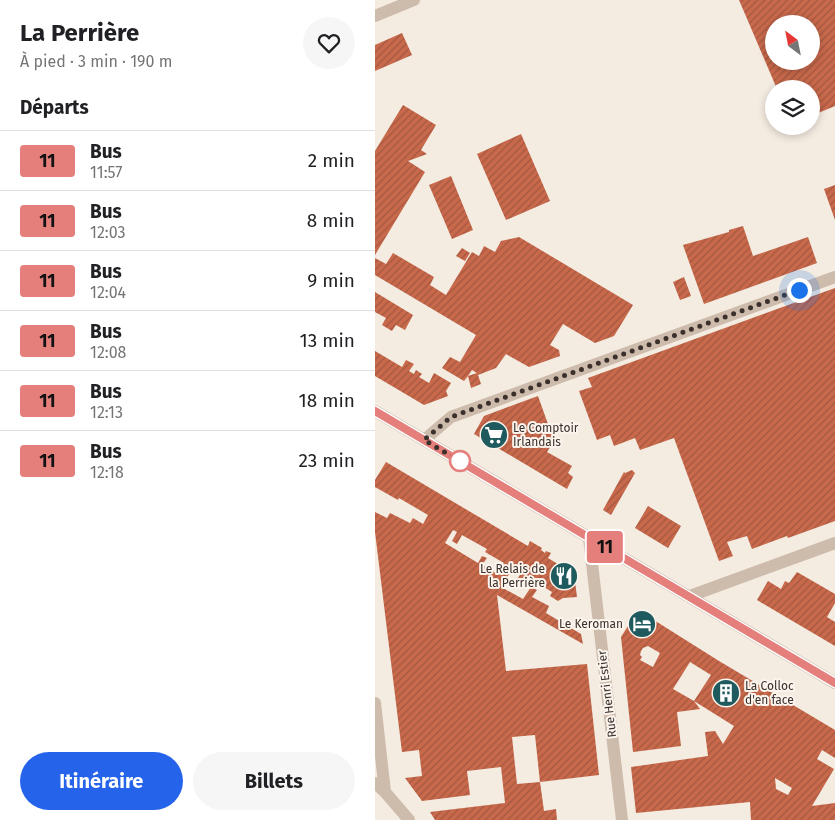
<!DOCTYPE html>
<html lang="fr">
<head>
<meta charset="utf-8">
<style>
  body { margin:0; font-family:"Fira Sans",sans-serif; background:#f6f6f6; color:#202124; height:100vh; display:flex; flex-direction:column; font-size:19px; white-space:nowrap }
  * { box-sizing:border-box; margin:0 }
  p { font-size:16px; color:#757577 }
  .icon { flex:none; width:28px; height:28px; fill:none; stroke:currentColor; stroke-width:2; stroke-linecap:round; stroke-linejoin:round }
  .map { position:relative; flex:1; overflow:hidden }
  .panel { display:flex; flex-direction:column; background:#fff; width:375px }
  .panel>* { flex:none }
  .badge { padding:0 10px; border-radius:4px; font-size:18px; line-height:32px }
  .needle { width:32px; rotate:328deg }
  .fabs { position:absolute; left:390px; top:15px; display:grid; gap:10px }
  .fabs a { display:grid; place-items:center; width:55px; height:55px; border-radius:50%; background:#fff; box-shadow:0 2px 8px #0003; font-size:25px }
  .you { position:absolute; width:25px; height:25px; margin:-12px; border:4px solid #fff; border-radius:50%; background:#1a73e8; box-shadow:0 0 0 8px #1a73e833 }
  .map>.badge { position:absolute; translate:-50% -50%; box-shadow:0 0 0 2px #fff }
  h2 { padding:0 20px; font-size:19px; line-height:45px }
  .round { display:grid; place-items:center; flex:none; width:52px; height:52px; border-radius:26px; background:#f6f6f6 }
  .headline { display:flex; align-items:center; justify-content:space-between; height:85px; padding:0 20px }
  h1 { font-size:24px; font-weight:700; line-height:38px }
  .primary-button { display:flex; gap:10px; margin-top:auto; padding:10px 20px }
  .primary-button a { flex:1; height:58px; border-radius:30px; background:#2563eb; color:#fff; font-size:20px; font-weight:700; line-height:58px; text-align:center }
  .primary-button a+a { background:#f6f6f6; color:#202124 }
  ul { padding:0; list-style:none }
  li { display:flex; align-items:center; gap:15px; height:60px; padding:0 20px; border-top:1px solid #e0e0e0 }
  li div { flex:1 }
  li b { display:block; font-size:19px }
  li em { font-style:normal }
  li .badge { min-width:55px; font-weight:700; text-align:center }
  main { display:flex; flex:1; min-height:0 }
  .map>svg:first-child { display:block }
  .building { fill:url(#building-hatch); fill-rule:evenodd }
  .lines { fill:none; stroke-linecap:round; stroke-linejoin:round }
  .minor { stroke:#cdbbac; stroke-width:12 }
  .tertiary { stroke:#cdbbac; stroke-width:12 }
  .line-casing { stroke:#fff; stroke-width:11 }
  .line { stroke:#e47f7b; stroke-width:8 }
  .walk { stroke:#3b302b; stroke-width:5; stroke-dasharray:0 9 }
  .stop-dot { fill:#fff; stroke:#e47f7b; stroke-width:2.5 }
  .labels { text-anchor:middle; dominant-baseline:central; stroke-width:4; stroke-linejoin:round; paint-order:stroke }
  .poi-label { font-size:12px; fill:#3b302b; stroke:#fbf5ee; text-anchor:start }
  .street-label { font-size:12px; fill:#3b302b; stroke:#fbf5ee }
</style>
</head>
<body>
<main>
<section class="panel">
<div class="headline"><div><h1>La Perrière</h1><p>À pied · 3 min · 190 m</p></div><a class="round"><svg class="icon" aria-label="heart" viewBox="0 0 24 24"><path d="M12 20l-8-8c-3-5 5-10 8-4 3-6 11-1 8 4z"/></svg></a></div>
<h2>Départs</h2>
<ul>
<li><span class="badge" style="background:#e47f7b;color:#111">11</span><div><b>Bus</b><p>11:57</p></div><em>2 min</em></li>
<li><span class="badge" style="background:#e47f7b;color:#111">11</span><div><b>Bus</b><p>12:03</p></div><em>8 min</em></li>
<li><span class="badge" style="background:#e47f7b;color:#111">11</span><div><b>Bus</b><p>12:04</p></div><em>9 min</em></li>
<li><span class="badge" style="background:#e47f7b;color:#111">11</span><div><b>Bus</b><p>12:08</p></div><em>13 min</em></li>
<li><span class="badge" style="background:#e47f7b;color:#111">11</span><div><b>Bus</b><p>12:13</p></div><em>18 min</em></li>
<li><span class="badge" style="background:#e47f7b;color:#111">11</span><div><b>Bus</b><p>12:18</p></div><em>23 min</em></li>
</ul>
<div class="primary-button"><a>Itinéraire</a><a>Billets</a></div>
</section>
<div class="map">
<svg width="460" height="820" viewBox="0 0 460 820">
  <defs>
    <pattern id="building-hatch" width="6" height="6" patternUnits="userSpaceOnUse" patternTransform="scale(1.25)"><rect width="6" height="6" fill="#c8694b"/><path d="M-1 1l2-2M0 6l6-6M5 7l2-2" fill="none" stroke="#a4573f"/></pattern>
  </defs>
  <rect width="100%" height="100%" fill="#f4ebe1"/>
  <path class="building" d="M364,0H460V106L436,116V89H402ZM399,24H436V61H399Z
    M27,33L37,55L0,71V45Z
    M28,105L61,125L46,150L52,154L33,161L50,172L0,255V151Z
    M146,134L175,201L131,220L102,154Z
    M76,176L98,230L77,239L54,185Z
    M460,185V220L449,189Z
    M368,226L378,256L433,237L442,263L329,304L308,245L354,232V230Z
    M144,237L258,305L239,336L220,343L188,324L175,345L184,350L185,356L154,367L131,354L121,368L103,375L106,384L96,388L93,376L102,373L97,370L93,376L89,381L67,368L75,357L85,362L101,335L0,275V258L11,264L18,253L59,277L55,285L71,295L97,252L104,256L109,246L120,252L126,241Z
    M87,248L95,253L90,261L81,256Z
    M309,277L316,296L305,300L298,282Z
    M460,288V521L413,538L412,536L377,549L372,536L352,542L358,556L344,561L299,438L265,450L260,438L239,446L235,435L222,440L204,391L217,387L213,378Z
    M0,292L38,315L30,330L21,325L17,331L7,325L11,318L0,312Z
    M0,351L27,367L31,360L39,364L34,371L39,374L41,370L47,374L44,377L54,383L59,373L76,383L71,391L73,396L49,405L0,376Z
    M163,396L179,441L172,452L197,466L193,473L198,477L192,489L99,434L109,416Z
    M11,462L153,546L155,541L167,548L166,550L170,553L171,551L176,553L173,558L199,574L202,597L188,598L183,601L175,596L177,592L153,577L147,587L140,583L146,573L138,568L126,587L148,599L156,587L162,590L157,597L174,606L171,613L206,634L208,644L122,595L131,671L212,664L224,775L165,782L160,735L137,737L142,784L165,782L169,811L181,809L182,820H60L55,812L130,803L126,767L92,771L95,795L47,801L30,778L47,776L44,750L27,752L0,532V512L12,518L15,513L35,523L38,518L48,524L53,515L24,498L23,500L0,487V480ZM78,530L82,532L77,541L82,544L87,535L112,549L110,552L129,563L123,574L107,565L112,558L107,556L103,563L70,543Z
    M257,470L260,473L236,515L228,510L249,472L250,473Z
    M273,506L306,526L293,548L260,528Z
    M422,572L460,594V603L452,617L460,622V646L382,600L393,581L406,589L410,581L414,583Z
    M263,610L344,661L460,730V758L447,750L442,759L459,769L437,806L460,803V820H376L375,802L261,813L256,767L333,756L330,732L340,731L348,744L359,726L319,701L336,675L315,662L298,689L319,701L325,709L302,712L306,746L258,752L246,637ZM273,646L285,653L278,667L265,660L267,657L265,655L266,651L268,648ZM400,778L417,788L413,795L401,789Z"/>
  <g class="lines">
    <path class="minor" d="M0,16L39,0
      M49,440L76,417L460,277
      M214,538L247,820
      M315,596L460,543
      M0,703L10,792
      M0,783L10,792L34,820"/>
    <path class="tertiary" d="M0,411L460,683"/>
  </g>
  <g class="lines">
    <defs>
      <path id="line" d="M0,411L460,683"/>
    </defs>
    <use href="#line" class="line-casing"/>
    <use href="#line" class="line"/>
    <path class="walk" d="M85,461L49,440L76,417L424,290"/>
  </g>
  <defs>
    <symbol id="supermarket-disc" viewBox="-11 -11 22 22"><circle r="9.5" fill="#1f5a5e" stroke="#fbf5ee"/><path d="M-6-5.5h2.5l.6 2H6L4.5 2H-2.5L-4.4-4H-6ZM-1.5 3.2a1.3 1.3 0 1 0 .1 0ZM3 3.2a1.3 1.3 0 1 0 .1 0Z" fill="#fff"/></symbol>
    <symbol id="restaurant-disc" viewBox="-11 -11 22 22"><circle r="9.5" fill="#1f5a5e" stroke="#fbf5ee"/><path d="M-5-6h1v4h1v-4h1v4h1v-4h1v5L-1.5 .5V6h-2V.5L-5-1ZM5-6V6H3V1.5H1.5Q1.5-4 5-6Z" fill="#fff"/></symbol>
    <symbol id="hotel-disc" viewBox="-11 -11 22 22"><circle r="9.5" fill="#1f5a5e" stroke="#fbf5ee"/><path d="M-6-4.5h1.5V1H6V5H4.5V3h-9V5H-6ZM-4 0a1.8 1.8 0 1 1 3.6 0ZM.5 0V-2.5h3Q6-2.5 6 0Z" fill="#fff"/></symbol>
    <symbol id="building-disc" viewBox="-11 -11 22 22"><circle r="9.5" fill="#1f5a5e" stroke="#fbf5ee"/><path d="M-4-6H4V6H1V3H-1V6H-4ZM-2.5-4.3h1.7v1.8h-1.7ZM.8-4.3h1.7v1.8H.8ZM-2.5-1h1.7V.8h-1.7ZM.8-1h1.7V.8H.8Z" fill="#fff"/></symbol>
  </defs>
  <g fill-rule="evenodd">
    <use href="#supermarket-disc" x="103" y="419" width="32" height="32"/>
    <use href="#restaurant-disc" x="173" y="560" width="32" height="32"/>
    <use href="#hotel-disc" x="251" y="608" width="32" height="32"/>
    <use href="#building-disc" x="335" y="677" width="32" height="32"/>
  </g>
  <circle class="stop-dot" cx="85" cy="461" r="10"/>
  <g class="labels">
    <g class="poi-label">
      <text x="138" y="428">Le Comptoir<tspan x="138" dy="14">Irlandais</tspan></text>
      <text x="170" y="569" text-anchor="end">Le Relais de<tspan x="170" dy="14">la Perrière</tspan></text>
      <text x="248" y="624" text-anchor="end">Le Keroman</text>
      <text x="370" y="686">La Colloc<tspan x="370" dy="14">d'en face</tspan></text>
    </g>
    <g class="street-label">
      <text transform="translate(232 694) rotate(-97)">Rue Henri Estier</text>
    </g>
  </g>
</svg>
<div class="fabs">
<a><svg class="needle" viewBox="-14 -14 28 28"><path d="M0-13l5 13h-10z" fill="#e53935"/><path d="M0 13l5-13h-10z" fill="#757577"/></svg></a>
<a><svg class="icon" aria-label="layers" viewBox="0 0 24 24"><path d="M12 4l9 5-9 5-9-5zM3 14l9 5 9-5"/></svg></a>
</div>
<div class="you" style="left:424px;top:290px"></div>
<b class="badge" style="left:230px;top:547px;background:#e47f7b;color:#111">11</b>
</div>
</main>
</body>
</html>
